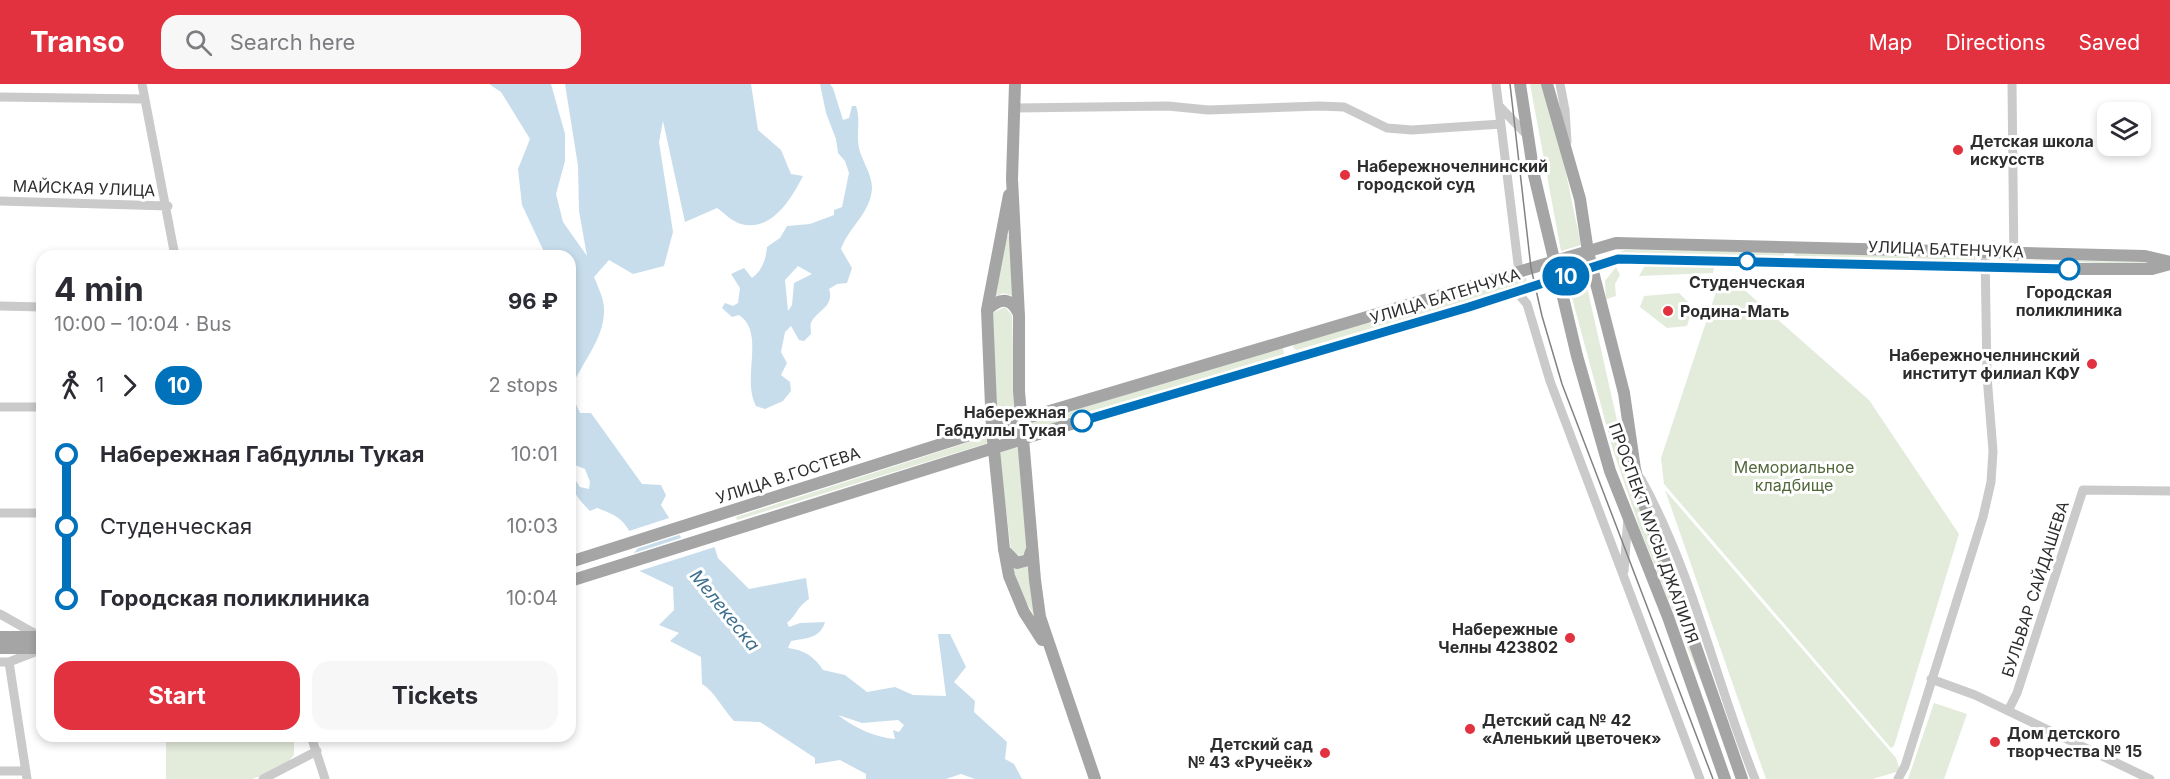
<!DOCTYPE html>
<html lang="en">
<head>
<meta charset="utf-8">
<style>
  body { margin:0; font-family:Inter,sans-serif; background:#f7f7f7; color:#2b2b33; height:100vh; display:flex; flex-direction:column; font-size:22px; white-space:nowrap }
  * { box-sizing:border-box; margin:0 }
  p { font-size:20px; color:#7c7c81 }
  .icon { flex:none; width:33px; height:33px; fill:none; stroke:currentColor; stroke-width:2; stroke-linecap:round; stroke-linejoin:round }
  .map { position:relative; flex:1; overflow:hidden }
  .details { position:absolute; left:36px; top:166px; width:540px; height:492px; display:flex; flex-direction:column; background:#fff; border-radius:18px; box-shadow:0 3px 9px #0003 }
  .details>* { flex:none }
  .badge { padding:0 12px; border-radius:20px; font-size:21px; line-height:39px }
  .buttons { position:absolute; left:2097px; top:18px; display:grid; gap:12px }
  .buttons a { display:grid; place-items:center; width:54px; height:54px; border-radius:12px; background:#fff; box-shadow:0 3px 9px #0003; font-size:30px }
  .map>.badge { position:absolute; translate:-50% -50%; box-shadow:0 0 0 3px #fff }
  .legs { display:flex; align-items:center; gap:9px; height:66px; padding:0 18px; font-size:20px }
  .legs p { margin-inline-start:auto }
  .overview { display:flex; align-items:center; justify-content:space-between; height:102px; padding:0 18px }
  h1 { font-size:33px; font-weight:700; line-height:45px }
  .button { display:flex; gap:12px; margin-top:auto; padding:12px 18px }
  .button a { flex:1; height:69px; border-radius:18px; background:#e2313f; color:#fff; font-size:24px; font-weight:700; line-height:69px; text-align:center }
  .button a+a { background:#f7f7f7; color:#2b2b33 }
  ul { padding:0 18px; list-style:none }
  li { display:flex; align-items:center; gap:21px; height:72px; font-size:22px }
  li i { display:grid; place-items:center; width:9px; height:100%; margin:0 8px; background:currentColor }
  li i::after { content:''; width:15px; height:15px; margin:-8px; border:4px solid; border-radius:50%; background:#fff }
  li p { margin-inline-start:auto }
  li:first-child i { background:linear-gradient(#0000 50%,currentColor 0) }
  li:last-child i { background:linear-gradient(currentColor 50%,#0000 0) }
  header { display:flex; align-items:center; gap:36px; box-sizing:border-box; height:84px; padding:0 30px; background:#e2313f; color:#fff }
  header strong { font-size:28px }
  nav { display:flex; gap:33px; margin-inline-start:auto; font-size:21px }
  .search { width:420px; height:54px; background:#f7f7f7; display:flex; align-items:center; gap:15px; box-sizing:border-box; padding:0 21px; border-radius:18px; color:#7c7c81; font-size:22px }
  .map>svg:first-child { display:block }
  .green { fill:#e3ebdb }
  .water { fill:#c7ddeb; fill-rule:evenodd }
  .pier { fill:#fff }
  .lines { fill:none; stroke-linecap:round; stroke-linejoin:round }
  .minor { stroke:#cacaca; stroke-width:9 }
  .major { stroke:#a5a5a5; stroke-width:12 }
  .tram { stroke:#828282; stroke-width:1.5 }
  .line-1-casing { stroke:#fff; stroke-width:14 }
  .line-1 { stroke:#0072bc; stroke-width:9 }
  .poi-dot { fill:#e2313f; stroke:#fff; stroke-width:2 }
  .stop-1-dot { fill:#fff; stroke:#0072bc; stroke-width:3 }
  .labels { text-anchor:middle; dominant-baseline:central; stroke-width:6; stroke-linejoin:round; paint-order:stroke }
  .poi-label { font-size:16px; font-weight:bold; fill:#2d2d2d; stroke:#fff; text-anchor:start }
  .street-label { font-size:16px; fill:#2d2d2d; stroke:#fff }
  .stop-label { font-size:16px; font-weight:bold; fill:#2d2d2d; stroke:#fff }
  .park-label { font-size:16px; fill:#51683b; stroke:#fff }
  .water-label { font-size:18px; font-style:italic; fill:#3d6f8e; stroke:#fff }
</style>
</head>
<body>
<header>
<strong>Transo</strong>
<div class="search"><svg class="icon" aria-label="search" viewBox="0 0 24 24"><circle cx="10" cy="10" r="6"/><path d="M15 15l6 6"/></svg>Search here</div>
<nav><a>Map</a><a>Directions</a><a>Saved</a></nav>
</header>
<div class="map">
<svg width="2170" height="695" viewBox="0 0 2170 695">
  <rect width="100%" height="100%" fill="#fff"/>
  <path class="green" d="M1530,0H1541L1562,70L1581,161L1561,167Z
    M1007,152L1011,153L1013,212L1004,209L993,213Z
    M1625,166L1783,168L1785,169L1783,172L1625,169L1600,175Z
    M1795,169L1975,174L1977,176L1794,172Z
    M2020,176L2152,178V181Z
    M1647,178L1715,179L1713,189L1639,192Z
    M1616,183L1620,191L1615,200L1616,212L1606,215L1605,197Z
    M1526,194L1527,199L1297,266L1293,264L1294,260Z
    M1585,194L1634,412L1740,695L1640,445L1613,366L1568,199Z
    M1732,195L1869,316L1959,450L1894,662L1891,664L1664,400L1661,374L1720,196Z
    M1679,209L1693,223L1687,242L1667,244L1640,223L1644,212Z
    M1005,223L1012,231L1015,332L997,338L992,229Z
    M1283,263L1284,270L1027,347L1026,341Z
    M988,352V359L737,436L736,433Z
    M1018,361L1027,468L1020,472L1011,466L999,366Z
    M1665,406L1896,674L1900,687L1872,695H1766Z
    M1011,480H1028L1037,536L1021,509Z
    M1934,619L1967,630L1944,695H1908Z
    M294,652V671L282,685L252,695H166V653Z"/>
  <path class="water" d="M489,0H551L565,50V77L556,110L563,138L587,172L579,127L578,82L565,0H751L758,46L781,66L791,90L803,92C791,115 772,148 741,140C733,138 724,129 717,124L685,138L663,37L659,58L673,148L664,182L633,190L609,176L594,193C598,203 604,215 604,225C605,255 581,279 570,307L580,329H591L642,400L661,401L666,411L661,421L685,460L710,449L718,474L749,505L806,494L809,515C795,525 798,530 787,539L789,543L800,539L825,538C820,555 806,554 791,557L788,564C804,566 814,572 823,586L845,591L867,608L895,603L913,611L946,612L938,550H950L966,583L954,598L975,617L974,628L1007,658L1005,675L1014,680L1022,695H975L961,690L946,695H866V690L840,676L815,680V674L760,638L734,637C722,624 715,608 702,600L701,573L670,557L679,549L659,541L674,526L673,503L625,480L638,464C626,439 623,433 597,424L590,427C580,417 570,406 570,391H572L580,403L589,405L590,398L585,385L570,379V172H546L522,121L518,85L530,55L501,8ZM838,631L862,639L898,636L904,641L899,648L893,646L895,655C874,653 855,644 838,631Z
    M820,0H830L833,4L843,36L849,34L852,22H856C861,36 856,49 859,64C862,77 872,90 872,104C871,129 848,144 841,165L852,184L847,199L837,200L829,205C835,223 816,227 811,239C810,242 811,246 811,250L804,257L799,256L791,242L785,248L781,268L787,279L781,291L790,298L791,307L783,317L765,325L756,322C741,294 766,249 739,231L732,233L722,224L725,219L733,222L738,219L740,204L731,190L744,184L752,194C762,187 766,175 767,163L780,154L787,142L810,140L834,131V126L842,123L849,89L845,77L838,69L836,55L826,29ZM798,182L812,190L794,199L792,221L788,227L785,196Z"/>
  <path class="pier" d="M672,433L682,450L633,466L634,463L626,448Z
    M710,446L713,448L718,462L636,488L623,482L622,478L628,471L684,453L686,457Z"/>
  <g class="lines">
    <path class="minor" d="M142,0L175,172
      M1496,0L1519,188
      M1560,0L1565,26L1567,58
      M2012,0L2014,184
      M0,13L145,15
      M1499,22L1528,52
      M1015,24L1168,22L1208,26L1319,22L1344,23L1387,44L1412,46L1501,40
      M0,117L168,122
      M1517,208L1527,220L1550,297L1700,695
      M0,222L42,223
      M0,323H42
      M1641,395C1693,489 1715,596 1755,695
      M0,429H42
      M1624,487L1628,432
      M0,530L39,552
      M0,578H9L40,566
      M9,578L27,695
      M1931,595L1975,611L2150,695
      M2008,627L2017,609L2083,406L2170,407
      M311,652L325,695
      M0,687H26
      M263,695L317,667
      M1898,695L1905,682L1983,433L1991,398L1993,367L1987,292L1985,168"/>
    <path class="major" d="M1015,0L1012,95L1019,232V307L1035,496L1040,533L1095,695
      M1520,0L1534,91L1577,272L1610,387L1668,533L1725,695
      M1547,0L1580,115L1588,168L1624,309L1635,385L1647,431L1683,526L1742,695
      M1009,111L987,226L992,346L1004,465L1009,492L1024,528L1042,556
      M987,226C1000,213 1011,213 1019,230
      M1004,466L1017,479L1028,476L1032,465
      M570,478L976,349L1616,159L2145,172L2170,178
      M570,497L1051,346L1469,223L1618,175L2069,185H2152L2170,180
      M0,553H42
      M0,564H42"/>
    <path class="tram" d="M1510,0L1531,184L1542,232L1562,300L1713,695"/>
  </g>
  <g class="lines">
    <defs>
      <path id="line-1" d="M1082,337L1469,223L1618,175L2069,185"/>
    </defs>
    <use href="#line-1" class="line-1-casing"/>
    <use href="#line-1" class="line-1"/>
  </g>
  <g class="poi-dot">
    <circle cx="1958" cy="66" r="6"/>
    <circle cx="1345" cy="91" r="6"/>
    <circle cx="1668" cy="227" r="6"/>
    <circle cx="2092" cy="280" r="6"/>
    <circle cx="1570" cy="554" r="6"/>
    <circle cx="1470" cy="645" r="6"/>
    <circle cx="1995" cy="658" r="6"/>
    <circle cx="1325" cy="669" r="6"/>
  </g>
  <g class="stop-1-dot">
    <circle cx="1747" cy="177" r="8"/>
    <circle cx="2069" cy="185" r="10"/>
    <circle cx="1082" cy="337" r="10"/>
  </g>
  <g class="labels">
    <g class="poi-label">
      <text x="1970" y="57">Детская школа<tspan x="1970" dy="18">искусств</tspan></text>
      <text x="1357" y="82">Набережночелнинский<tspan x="1357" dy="18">городской суд</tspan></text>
      <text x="1680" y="227">Родина-Мать</text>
      <text x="2080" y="271" text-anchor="end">Набережночелнинский<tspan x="2080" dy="18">институт филиал КФУ</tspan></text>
      <text x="1558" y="545" text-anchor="end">Набережные<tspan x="1558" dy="18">Челны 423802</tspan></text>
      <text x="1482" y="636">Детский сад № 42<tspan x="1482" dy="18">«Аленький цветочек»</tspan></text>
      <text x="2007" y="649">Дом детского<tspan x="2007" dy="18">творчества № 15</tspan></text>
      <text x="1313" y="660" text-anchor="end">Детский сад<tspan x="1313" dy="18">№ 43 «Ручеёк»</tspan></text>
    </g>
    <g class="street-label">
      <text transform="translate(84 104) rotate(2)">МАЙСКАЯ УЛИЦА</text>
      <text transform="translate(1946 165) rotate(2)">УЛИЦА БАТЕНЧУКА</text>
      <text transform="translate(1445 212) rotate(-17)">УЛИЦА БАТЕНЧУКА</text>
      <text transform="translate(788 391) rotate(-18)">УЛИЦА В.ГОСТЕВА</text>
      <text transform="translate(1654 449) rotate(70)">ПРОСПЕКТ МУСЫ ДЖАЛИЛЯ</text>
      <text transform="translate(2035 505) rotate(-72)">БУЛЬВАР САЙДАШЕВА</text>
    </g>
    <g class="stop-label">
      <text x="1747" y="198">Студенческая</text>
      <text x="2069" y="208">Городская<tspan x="2069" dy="18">поликлиника</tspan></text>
      <text x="1066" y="328" text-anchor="end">Набережная<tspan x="1066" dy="18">Габдуллы Тукая</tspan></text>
    </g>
    <g class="park-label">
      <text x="1794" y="383">Мемориальное<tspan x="1794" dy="18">кладбище</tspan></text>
    </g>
    <g class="water-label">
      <text transform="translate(725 526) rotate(51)">Мелекеска</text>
    </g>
  </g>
</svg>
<div class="buttons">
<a><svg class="icon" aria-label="layers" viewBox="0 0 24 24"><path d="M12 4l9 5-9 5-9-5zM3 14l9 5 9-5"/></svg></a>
</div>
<b class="badge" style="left:1566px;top:192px;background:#0072bc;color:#fff">10</b>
<section class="details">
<div class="overview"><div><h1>4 min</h1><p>10:00 – 10:04 · Bus</p></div><b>96 ₽</b></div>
<div class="legs"><svg class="icon" aria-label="walk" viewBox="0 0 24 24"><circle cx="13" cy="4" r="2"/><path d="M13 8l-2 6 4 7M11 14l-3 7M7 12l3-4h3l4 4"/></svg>1<svg class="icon" aria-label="forward" viewBox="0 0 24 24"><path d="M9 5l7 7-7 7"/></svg><b class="badge" style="background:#0072bc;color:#fff">10</b><p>2 stops</p></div>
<ul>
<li><i style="color:#0072bc"></i><b>Набережная Габдуллы Тукая</b><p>10:01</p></li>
<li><i style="color:#0072bc"></i><span>Студенческая</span><p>10:03</p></li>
<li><i style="color:#0072bc"></i><b>Городская поликлиника</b><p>10:04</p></li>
</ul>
<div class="button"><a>Start</a><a>Tickets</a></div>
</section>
</div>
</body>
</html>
